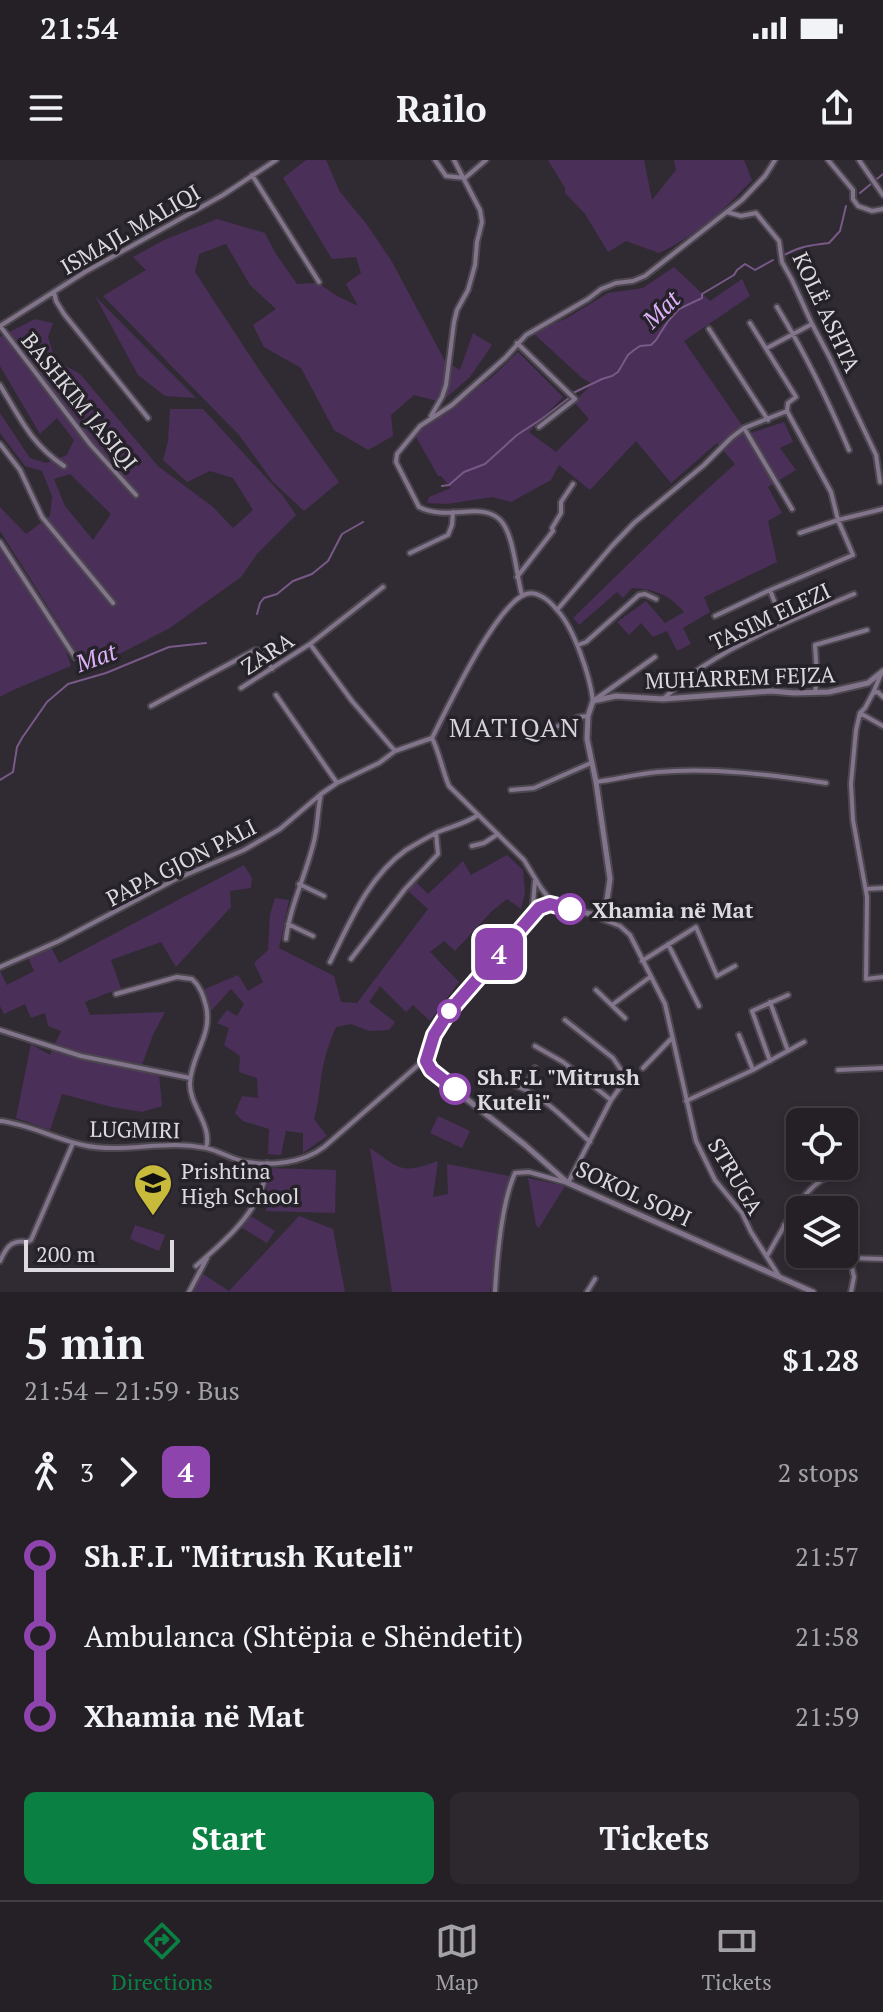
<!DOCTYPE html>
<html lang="en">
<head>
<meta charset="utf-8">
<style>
  body { margin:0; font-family:"PT Serif",serif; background:#2c282e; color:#f1f3f6; height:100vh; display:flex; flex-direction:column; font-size:30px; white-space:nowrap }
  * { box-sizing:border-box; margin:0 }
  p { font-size:26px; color:#a3a3a7 }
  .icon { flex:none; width:44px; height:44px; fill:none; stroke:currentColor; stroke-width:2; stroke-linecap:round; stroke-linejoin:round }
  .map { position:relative; height:1132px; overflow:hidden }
  .details { display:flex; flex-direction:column; background:#242026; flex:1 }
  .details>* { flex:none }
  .badge { padding:0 16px; border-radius:12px; font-size:28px; line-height:52px }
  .controls { position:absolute; left:786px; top:948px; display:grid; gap:16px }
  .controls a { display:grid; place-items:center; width:72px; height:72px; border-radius:12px; background:#242026; box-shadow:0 4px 12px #0003,0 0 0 2px #413e43; font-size:40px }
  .scale { position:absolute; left:24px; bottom:20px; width:150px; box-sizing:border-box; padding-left:8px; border:4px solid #dddadf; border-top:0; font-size:22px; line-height:28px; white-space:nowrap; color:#dddadf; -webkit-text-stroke:6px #262229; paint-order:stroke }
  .map>.badge { position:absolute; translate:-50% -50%; box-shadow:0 0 0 4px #fff }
  .legs { display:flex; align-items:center; gap:12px; height:88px; padding:0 24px; font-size:26px }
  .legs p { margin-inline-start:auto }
  .headline { display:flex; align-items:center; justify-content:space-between; height:136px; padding:0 24px }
  h1 { font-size:44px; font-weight:600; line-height:60px }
  .cta { display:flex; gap:16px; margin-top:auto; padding:16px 24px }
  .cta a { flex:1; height:92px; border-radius:12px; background:#0b8043; color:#fff; font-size:32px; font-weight:600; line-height:92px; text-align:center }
  .cta a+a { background:#2c282e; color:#f1f3f6 }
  ul { padding:0 24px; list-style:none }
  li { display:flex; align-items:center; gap:28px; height:80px; font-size:30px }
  li i { display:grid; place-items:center; width:12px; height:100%; margin:0 10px; background:currentColor }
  li i::after { content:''; width:20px; height:20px; margin:-10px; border:6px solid; border-radius:50%; background:#242026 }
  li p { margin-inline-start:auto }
  li:first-child i { background:linear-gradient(#0000 50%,currentColor 0) }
  li:last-child i { background:linear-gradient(currentColor 50%,#0000 0) }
  .status { display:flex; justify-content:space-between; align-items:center; height:56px; padding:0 40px; background:#242026; direction:ltr }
  .status svg { height:22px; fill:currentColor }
  header { display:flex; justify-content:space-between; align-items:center; height:104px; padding:0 24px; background:#242026; font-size:36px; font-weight:600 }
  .tab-bar { display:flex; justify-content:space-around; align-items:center; height:112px; border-top:2px solid #413e43; background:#242026; font-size:22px; color:#a3a3a7 }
  .tab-bar a { display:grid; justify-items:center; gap:4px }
  .tab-bar .on { color:#0b8043 }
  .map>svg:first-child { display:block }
  .green { fill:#4a2f58; fill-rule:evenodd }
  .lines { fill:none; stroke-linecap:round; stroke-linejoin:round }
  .stream { stroke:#785988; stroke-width:2 }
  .minor-casing { stroke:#4c474f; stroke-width:8 }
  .tertiary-casing { stroke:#4c474f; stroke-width:9 }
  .minor { stroke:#82748a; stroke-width:4 }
  .tertiary { stroke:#82748a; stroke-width:5 }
  .line-1-casing { stroke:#fff; stroke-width:18 }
  .line-1 { stroke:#8e44ad; stroke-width:12 }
  .stop-1-dot { fill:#fff; stroke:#8e44ad; stroke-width:4 }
  .labels { text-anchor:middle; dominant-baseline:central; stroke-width:7; stroke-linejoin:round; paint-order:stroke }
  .street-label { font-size:22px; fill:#dddadf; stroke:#262229 }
  .stop-label { font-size:22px; font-weight:bold; fill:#dddadf; stroke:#262229; text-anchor:start }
  .poi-label { font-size:22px; fill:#dddadf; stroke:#262229; text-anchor:start }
  .water-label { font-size:24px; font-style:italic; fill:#dfb1f9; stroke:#262229 }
  .quarter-label { font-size:26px; letter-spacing:2px; fill:#d7d1db; stroke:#262229 }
</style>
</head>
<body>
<div class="status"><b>21:54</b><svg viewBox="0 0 49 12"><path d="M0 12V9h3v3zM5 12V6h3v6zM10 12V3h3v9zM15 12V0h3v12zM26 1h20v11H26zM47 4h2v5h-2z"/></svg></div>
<header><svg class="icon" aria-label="menu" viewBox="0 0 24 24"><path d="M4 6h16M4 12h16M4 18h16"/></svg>Railo<svg class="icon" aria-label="share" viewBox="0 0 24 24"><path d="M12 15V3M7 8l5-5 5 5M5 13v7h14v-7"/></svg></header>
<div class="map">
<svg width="883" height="1132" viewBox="0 0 883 1132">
  <rect width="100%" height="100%" fill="#302b33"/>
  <path class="green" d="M306,0H326L340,32L365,62L391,100L445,201L460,210L473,173L492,185L470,217L441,242L414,235L391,255L393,276L368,290L334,270L301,208L264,187L253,165L276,149L250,125L226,84L199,94L195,112L260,211L339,322L304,351L273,322L239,275L103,136L146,110L133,97L164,80L217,59L265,73L276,94L297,124L318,123L337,136L358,146L346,124L361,113L356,97L332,99L283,18Z
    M548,0H644L652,40L676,10L674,0H744L752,20C722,52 699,74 659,93L626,81L608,92L585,54L565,33V28Z
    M674,107L710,141L742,119L750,136L684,181L748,274L784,262L793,282L780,288L796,310L768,327L782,353L768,361L777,402L704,437L710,452L683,468L691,484L677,491L667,471L653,477L641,463L629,475L617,462L646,441L665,463L684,452C670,435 654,429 632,428L623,438L617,432L579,465L573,458L682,352L735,304L717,283L671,323L636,281L590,330L559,305L551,320L511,342L492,337L447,344L427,343L429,337L451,328L441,316H438L415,275L492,217L518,192L563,237L529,272L556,292L589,259L574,242L592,224L582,218L532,172L567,158L608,133L643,128Z
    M95,136L196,238L165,236L138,215Z
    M35,159L53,163L48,177L55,200L80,214L158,306L213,347L233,368L253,350L233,318L210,311L187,322L163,300L168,281L170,249H203L283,336L296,355L257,394L241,417L170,468L88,510L0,371V347L26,374L50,356L52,336L42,311L25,306L0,273V253L30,298L46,303L67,295L74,280L57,258L40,274L0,206V177ZM70,314L111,354L93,380L65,346L54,319Z
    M0,384L66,491L71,506L13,530L0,537Z
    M507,695L523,710L525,733L521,749L507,739L491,752L455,791L444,781L430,792L459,822L430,861L413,845L406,852L380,826L369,842L395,862L389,870L369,871L351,864L336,867C329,883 323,901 321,919C319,933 318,945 314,959L327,976L303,993V973L286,971L281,995L268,994L269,969L243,961L235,953L242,936L258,938L257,918L239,912L240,896L224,885L229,868L217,863L227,850L237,856L244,844L231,829L211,851L205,829L238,815L248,831L263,822L254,803L268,790L270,754L275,738L289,740L279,788L334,816L341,842L357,843L428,749L408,731L415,721L428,734L463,701L471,715Z
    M244,705L252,718L251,728L230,731L231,747L176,807L161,782L111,800L121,828L85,842L90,855L165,852L153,875L140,910L159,914L162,946L142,952L112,947L62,934L50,970L16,958L31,884L50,895L61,871L48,866L45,853L31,858L25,844L4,854L0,846V811L7,825L34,811L28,797L51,787L59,803Z
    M438,956L470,971L462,988L430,973Z
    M370,988C401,1009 400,1015 438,1001L433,1037L448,1034L447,1004L509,1016L490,1132H392Z
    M268,1008L336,1010L335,1053L266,1051Z
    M528,1018L565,1026L539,1068L536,1065Z
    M249,1055L275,1071L267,1083L241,1067Z
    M299,1056L333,1069L345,1132H192L203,1114L229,1131Z
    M135,1065L165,1075L159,1091L130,1079Z"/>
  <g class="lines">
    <path class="stream" d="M860,33L883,14
      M781,97C797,87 810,85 829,83L840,71L846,46
      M573,233L602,219L612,216L618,212L628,195L634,190L640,186L651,185L656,180L668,161L679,149L702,138V134L734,115L737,110L745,104L755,110L773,100
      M442,326L449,325L464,312L485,304L517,275L543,258L569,238
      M257,454L260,443L264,438L277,434L293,421L312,414L328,401L342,374L363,362
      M0,620L13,612L17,587L22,578L47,542L68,524L106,513L169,487L206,483"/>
    <defs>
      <path id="minor" d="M435,0L446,16L465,18L486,0
        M828,0L853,30V39L858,46L872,51L883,49
        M859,0L883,35
        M252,15L319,122
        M727,52L741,56L756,53L779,81L782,102L792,120L812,164L830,198L876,295L880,322
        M54,132L56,141L64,154L148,258
        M777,147C805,193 828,240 849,290
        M0,166L85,112L223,35L276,0
        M0,166L90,284L136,335
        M709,169L768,260
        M517,183L575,239L539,267
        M767,188L812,164
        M0,225C20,258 31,284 64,306
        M431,256L442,237L446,225L454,162L457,150L468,130L475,105L477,82L482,62L480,50L454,0
        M744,268L792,349
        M0,284L20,310L42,357L113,443
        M800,373L838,360L883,349
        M0,382L75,497
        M410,393L448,375L452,365L453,352
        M517,417L553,371L552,368L561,353V342L573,324
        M770,430L783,464
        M522,435C516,415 514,370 498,358C488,350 474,351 462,352C447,353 432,354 419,347L396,302L397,294L420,266L452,245L505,198L526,175L588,139L601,129L616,123L633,121L645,116L742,40L765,16L775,0
        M557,450L612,386L634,363L704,305L731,278L744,268L787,251
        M715,456L770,430L853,395L838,360L831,332L787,251L788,243L796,237L750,163
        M310,484L352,541L395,591
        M578,485L586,482L639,435L645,434L656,439
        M881,514L873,533L878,532L883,537
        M241,528L310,484L383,427
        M815,533L817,517L815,485L867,470
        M873,533L865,548L860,553L856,570L851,624L853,660L867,737L866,819L883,817
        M276,535L337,623
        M663,539C676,528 688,516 702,507C749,476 802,456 854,434
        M151,546L255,490L261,491L272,509
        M860,553L883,566
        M545,572L579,557L588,556
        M432,578C440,594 442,610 449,626L524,700L541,728L554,745
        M596,622C617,619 637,614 658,612C713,607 771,615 826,623
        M511,630L534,628L591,603
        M472,686L484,683L498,674
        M299,724L324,736
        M866,729L883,728
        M597,753L602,759L620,766L630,775L665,844L696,981L715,1020L742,1053L751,1072L779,1116
        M532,755L535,721
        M288,764L313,776
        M286,779C290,746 305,717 313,685C318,669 317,651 321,634
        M668,784L699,846
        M351,799L405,729L438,694L436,673
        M642,801L696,767L717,816L735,806
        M330,802C350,762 368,717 406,690C416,684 428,677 438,672C452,666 465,664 478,655
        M0,807L59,781L176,719L244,690L280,669L321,634L337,623L379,603L395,591L432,578C447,549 496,444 526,434C537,430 550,441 557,450C574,468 590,516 593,541L655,497
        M596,830L625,858
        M116,834L177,817L192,819C200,826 203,835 206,846C213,875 191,895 190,923C189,945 213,966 206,988
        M770,842L788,891
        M612,845L650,817
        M0,870L81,896L190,918
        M739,875L753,910
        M535,886L563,902L611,940
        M770,901L752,851L788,835
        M643,908L672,878
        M838,910L883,908
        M516,926C542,934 569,963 590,982
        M524,928L535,908
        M686,941L753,910L804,882
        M0,961C29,964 55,979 83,985C113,992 145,985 175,985C185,985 196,986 206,988C220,991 233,1000 247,1002C272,1006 303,1003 324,987L424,900L426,901
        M784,1065L800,1070
        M767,1096C781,1073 802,1027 828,1017
        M850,1098L854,1117L851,1132
        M844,1099L850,1098L883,1099
        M0,1101C6,1088 11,1079 27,1082L31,1080L73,983
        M196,1106C220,1085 251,1059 262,1028C265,1020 266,1011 267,1003
        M189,1132L207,1098
        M495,1132C497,1097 501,1044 515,1013L529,1012L568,1023L611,940L624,922L625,916L613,898L565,860
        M587,1132L595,1119"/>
      <path id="tertiary" d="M813,1132L568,1023L525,985L445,922L429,907L426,901C440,843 499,798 535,752C553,737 574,753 594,754L599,751L607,740L610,719L596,622L587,579L588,556L593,541L616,536L663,539L771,531L794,533L829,532L868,523L883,511"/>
    </defs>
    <use href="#minor" class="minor-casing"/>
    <use href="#tertiary" class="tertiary-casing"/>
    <use href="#minor" class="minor"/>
    <use href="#tertiary" class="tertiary"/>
  </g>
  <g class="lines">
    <defs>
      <path id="line-1" d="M455,929L431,910L426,901L434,875L448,853L539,748L550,744L570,749"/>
    </defs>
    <use href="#line-1" class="line-1-casing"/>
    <use href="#line-1" class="line-1"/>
  </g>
  <defs>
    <symbol id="school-pin" viewBox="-11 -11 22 30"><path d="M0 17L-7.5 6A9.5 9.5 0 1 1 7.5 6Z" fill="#c8bb3b" stroke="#262229"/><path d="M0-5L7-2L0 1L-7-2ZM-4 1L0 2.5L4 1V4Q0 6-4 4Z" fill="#111"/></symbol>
  </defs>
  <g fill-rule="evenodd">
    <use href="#school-pin" x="131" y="1001" width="44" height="60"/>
  </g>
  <g class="stop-1-dot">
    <circle cx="570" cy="749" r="14"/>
    <circle cx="449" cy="851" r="10"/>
    <circle cx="455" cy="929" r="14"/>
  </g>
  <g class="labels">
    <g class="street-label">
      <text transform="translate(130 69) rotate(-30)">ISMAJL MALIQI</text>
      <text transform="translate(827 152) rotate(65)">KOLË ASHTA</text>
      <text transform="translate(80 241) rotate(51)">BASHKIM JASIQI</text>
      <text transform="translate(770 456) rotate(-25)">TASIM ELEZI</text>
      <text transform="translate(267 493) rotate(-33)">ZARA</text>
      <text transform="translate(740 517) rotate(-2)">MUHARREM FEJZA</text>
      <text transform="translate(181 702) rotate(-27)">PAPA GJON PALI</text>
      <text transform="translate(135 969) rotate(1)">LUGMIRI</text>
      <text transform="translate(736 1016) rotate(59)">STRUGA</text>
      <text transform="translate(634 1033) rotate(25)">SOKOL SOPI</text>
    </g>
    <g class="stop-label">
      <text x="592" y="749">Xhamia në Mat</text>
      <text x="477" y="916">Sh.F.L "Mitrush<tspan x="477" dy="25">Kuteli"</tspan></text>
    </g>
    <g class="poi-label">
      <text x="181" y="1010">Prishtina<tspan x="181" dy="25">High School</tspan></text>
    </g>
    <g class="water-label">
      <text transform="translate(661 149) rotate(-45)">Mat</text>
      <text transform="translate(96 497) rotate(-20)">Mat</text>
    </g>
    <g class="quarter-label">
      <text x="515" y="567">MATIQAN</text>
    </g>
  </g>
</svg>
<div class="controls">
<a><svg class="icon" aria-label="locate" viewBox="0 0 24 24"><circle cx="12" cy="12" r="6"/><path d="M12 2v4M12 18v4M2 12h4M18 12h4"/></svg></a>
<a><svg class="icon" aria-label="layers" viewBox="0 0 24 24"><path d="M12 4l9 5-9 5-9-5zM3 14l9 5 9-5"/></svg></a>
</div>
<div class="scale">200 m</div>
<b class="badge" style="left:499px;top:794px;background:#8e44ad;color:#fff">4</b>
</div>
<section class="details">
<div class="headline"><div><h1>5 min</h1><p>21:54 – 21:59 · Bus</p></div><b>$1.28</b></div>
<div class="legs"><svg class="icon" aria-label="walk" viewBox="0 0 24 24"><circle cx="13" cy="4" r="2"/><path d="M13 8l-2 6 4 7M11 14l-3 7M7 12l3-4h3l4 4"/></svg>3<svg class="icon" aria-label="forward" viewBox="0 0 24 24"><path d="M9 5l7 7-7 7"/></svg><b class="badge" style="background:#8e44ad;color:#fff">4</b><p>2 stops</p></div>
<ul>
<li><i style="color:#8e44ad"></i><b>Sh.F.L &quot;Mitrush Kuteli&quot;</b><p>21:57</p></li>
<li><i style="color:#8e44ad"></i><span>Ambulanca (Shtëpia e Shëndetit)</span><p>21:58</p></li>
<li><i style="color:#8e44ad"></i><b>Xhamia në Mat</b><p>21:59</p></li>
</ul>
<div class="cta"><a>Start</a><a>Tickets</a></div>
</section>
<nav class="tab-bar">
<a class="on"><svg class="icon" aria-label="directions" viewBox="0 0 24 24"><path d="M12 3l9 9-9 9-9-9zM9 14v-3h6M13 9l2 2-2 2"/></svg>Directions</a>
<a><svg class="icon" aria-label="map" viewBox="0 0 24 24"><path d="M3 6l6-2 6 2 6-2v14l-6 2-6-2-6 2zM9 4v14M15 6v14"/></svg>Map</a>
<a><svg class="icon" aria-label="tickets" viewBox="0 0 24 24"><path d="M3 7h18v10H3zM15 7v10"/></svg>Tickets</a>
</nav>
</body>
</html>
